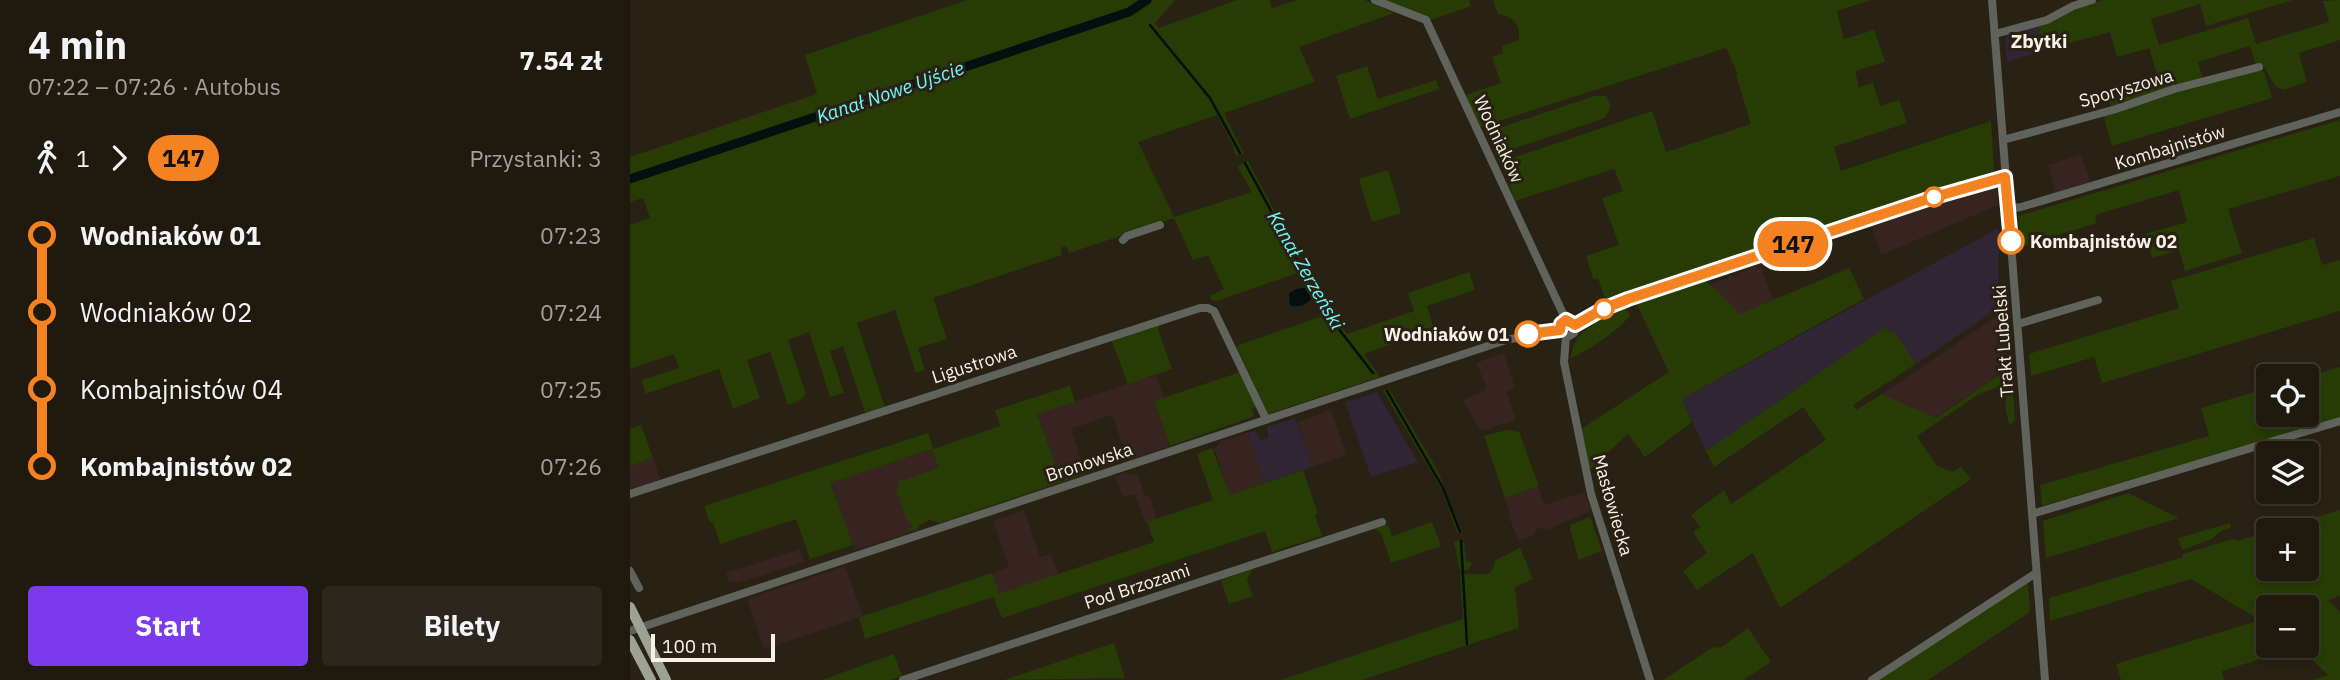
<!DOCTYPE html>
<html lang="pl">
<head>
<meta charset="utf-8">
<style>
  body { margin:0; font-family:"IBM Plex Sans",sans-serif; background:#2c261c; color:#f1f3f6; height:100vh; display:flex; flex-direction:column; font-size:26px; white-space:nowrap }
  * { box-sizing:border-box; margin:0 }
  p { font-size:23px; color:#a1a09e }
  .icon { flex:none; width:38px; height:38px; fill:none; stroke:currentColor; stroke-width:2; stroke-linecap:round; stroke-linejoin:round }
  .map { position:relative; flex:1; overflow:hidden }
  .drawer { display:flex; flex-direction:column; background:#1f190e; width:630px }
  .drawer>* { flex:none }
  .badge { padding:0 14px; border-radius:23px; font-size:24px; line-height:46px }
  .controls { position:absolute; left:1626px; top:364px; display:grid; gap:14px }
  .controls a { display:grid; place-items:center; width:63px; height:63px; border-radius:7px; background:#1f190e; box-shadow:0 4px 10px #0003,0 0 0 2px #3c382e; font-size:35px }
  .scale { position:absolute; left:21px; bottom:18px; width:124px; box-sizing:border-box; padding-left:7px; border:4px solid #f7f1e8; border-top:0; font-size:19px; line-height:24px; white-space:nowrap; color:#f7f1e8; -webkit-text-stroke:5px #292113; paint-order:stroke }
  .map>.badge { position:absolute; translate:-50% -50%; box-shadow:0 0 0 4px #fff }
  .legs { display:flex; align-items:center; gap:10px; height:77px; padding:0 28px; font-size:23px }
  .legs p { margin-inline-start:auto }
  .overview { display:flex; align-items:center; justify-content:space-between; height:119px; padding:0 28px }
  h1 { font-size:38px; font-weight:700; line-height:52px }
  .primary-button { display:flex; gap:14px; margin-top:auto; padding:14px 28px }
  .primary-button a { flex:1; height:80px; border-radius:7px; background:#7c3aed; color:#fff; font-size:28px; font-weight:700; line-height:80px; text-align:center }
  .primary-button a+a { background:#2c261c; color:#f1f3f6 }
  ul { padding:0 28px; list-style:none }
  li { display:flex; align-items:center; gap:24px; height:77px; font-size:26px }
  li i { display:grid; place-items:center; width:10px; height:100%; margin:0 9px; background:currentColor }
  li i::after { content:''; width:18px; height:18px; margin:-9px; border:5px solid; border-radius:50%; background:#1f190e }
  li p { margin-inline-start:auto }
  li:first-child i { background:linear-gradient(#0000 50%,currentColor 0) }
  li:last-child i { background:linear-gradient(currentColor 50%,#0000 0) }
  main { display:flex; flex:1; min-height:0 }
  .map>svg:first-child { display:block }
  .commercial { fill:#372420 }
  .industrial { fill:#2f2534 }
  .green { fill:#263c04; fill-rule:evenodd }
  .water { fill:#040f0f }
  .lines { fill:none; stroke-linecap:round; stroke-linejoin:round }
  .stream { stroke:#040f0f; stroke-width:2.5 }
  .canal { stroke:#040f0f; stroke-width:9 }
  .minor { stroke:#60635b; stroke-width:8 }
  .major { stroke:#9da394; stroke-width:10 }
  .line-1-casing { stroke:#fff; stroke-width:16 }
  .line-1 { stroke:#f58220; stroke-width:10 }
  .stop-1-dot { fill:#fff; stroke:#f58220; stroke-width:3.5 }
  .labels { text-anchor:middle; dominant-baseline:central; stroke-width:6; stroke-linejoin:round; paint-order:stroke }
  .street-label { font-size:18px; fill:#f7f1e8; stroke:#292113 }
  .stop-label { font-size:18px; font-weight:bold; fill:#f7f1e8; stroke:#292113; text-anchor:start }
  .neighbourhood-label { font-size:19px; font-weight:bold; fill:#f7f1e8; stroke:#292113 }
  .water-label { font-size:19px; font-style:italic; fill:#70f7f9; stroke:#292113 }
</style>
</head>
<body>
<main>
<section class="drawer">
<div class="overview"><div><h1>4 min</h1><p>07:22 – 07:26 · Autobus</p></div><b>7.54 zł</b></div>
<div class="legs"><svg class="icon" aria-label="walk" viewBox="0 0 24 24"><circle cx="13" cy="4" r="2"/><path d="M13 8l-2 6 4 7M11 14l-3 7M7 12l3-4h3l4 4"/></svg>1<svg class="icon" aria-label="forward" viewBox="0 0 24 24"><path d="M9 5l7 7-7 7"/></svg><b class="badge" style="background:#f58220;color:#111">147</b><p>Przystanki: 3</p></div>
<ul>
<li><i style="color:#f58220"></i><b>Wodniaków 01</b><p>07:23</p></li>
<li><i style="color:#f58220"></i><span>Wodniaków 02</span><p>07:24</p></li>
<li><i style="color:#f58220"></i><span>Kombajnistów 04</span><p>07:25</p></li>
<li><i style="color:#f58220"></i><b>Kombajnistów 02</b><p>07:26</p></li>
</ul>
<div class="primary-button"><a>Start</a><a>Bilety</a></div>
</section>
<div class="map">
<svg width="1710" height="680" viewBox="0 0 1710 680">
  <rect width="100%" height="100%" fill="#292113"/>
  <path class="commercial" d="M1451,155L1460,182L1425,193L1418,165Z
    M1359,186L1367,189L1368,205L1251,255L1242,227Z
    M1130,264L1143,301L1110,314L1079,285Z
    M1373,312L1378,368L1305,418L1252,394Z
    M874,353L885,388L876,391L886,420L851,431L833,400L853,392L856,386L846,363Z
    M526,375L534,398L524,401L540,446L498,460L482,415L441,429L454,470L430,477L407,414Z
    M701,410L716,455L682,467L667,422Z
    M618,433L634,483L600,495L584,449L590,444V441Z
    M303,449L309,468L285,531L225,550L199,483Z
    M23,458L31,481L0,491V466Z
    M497,473L500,475L507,473L515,496L519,495L527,519L515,523L505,494L493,497L484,476Z
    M908,486L914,505L955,492L960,509L958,512L917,530L911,528L905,530L904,535L889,541L878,515L880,514L875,498Z
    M394,510L410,557L421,554L428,575L369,595L362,573L379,567L363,521Z
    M170,549L174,562L107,583L105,582L99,583L96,573Z
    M215,566L233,616L134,649L117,599Z"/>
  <path class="industrial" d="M1408,26L1415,50L1377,62L1375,37Z
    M1369,228L1371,250L1368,253V285L1374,304L1286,364L1264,332L1260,334L1256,328L1076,451L1052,399Z
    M747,392L788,462L741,477L715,402Z
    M665,418L682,467L634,483L618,433L625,431L631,440L634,439L638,438L637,427Z"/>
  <path class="green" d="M337,0H545L525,23L529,28L607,0H639L642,8L667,0H735L764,13L669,47L685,82L594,113L614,154L605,155L602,143L587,115L508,142L544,217L622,192L607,166L618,161L676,270L587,301L581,300L580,296L594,289L578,255L563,260L544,218L439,253L436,246L430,248L432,255L303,298L317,339L288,348L295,370L286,373L265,310L227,323L255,407L235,413L213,346L200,351L214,393L200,397L179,332L158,340L176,394L169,401L158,405L140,352L117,360L130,398L103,409L89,369L15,394L12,380L49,368L44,354L0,369V225L20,218L13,198L0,202V157L187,94L175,55Z
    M752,0H839L841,6L801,20L799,17Z
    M863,0H1241L1207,11L1214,39L1244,30L1255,62L1225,71L1229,87L1243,83L1250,106L1269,100L1277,123L1204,147L1211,171L1361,121L1364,171L976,301L968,278L963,279L956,256L989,245L972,198L993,191L984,169L885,201L871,162L1022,111L1036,152L1121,124L1106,75L1108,74L1096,48L850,127L835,95L871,83L862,57L873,53L872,46L889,40C891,25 883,16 868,14Z
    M1474,0H1663L1576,26L1570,4L1521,19L1529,45L1618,18L1626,44L1699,22L1693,1L1710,0V40L1669,53L1677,82L1653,90C1641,87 1639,71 1631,64L1626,65L1620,46L1568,62L1573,81L1553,84L1481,106L1476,89L1527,74L1519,48L1487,57L1480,32L1415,50L1408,26L1424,21L1438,11Z
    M737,66L748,99L806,80L809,89L720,119L706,76Z
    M1628,69L1634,72L1642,98L1482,146L1473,114L1512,100Z
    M964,96H976L981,106L975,118L865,155L863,130Z
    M1710,120V176L1598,209L1612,253L1555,271L1549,250L1522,258L1515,234L1557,222L1549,190L1465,215L1467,223L1391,247L1388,216Z
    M758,170L771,213L742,222L729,179Z
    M1684,238L1692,265L1710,260V311L1472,383L1464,357L1401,376L1399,354L1549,308L1541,281Z
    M1219,268L1234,299L1052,399L1062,422L1015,457L998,434L959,470L951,429L1039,372L1006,303L1075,280L1110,314Z
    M839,272L845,290L797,306L804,329L734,354L750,377L638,414L606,346L701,313L717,334L784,311L778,293Z
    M996,308L1000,314C996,326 954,353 941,358C943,329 972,319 996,308Z
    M559,315L530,324L528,329L542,369L498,384L481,339Z
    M1256,327L1260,333L1264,331L1286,364L1223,405L1226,410L1252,394L1306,418L1382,366V382L1349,394L1287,436L1306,465L1322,472L1331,467L1341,479L1150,608L1123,553L1067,590L1053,571L1077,553L1063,532L1070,527L1061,515L1094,490L1101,504L1196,440L1173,407L1084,467L1076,451Z
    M1710,367V418L1412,506L1410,485L1579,436L1571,408L1638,388V415H1676L1677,377Z
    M610,372L627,407L621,409L624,413L622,417L540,446L524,401Z
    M440,386L445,402L407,414L430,477L454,470L456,474L310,523L299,520L289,526L288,530H277L282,527L280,521L277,522L266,489L270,488L268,482L309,468L302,449L200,483L223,545L180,559L166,519L90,544L83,522L80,523L74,506L298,433L303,449L370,426L365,410Z
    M759,389L808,471L832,534L827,533L812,490L753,391Z
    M1383,393L1385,421L1379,425L1375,406L1377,395Z
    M11,425L23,458L0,466V429Z
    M876,430L889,432L909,486L875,498L854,436Z
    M582,448L600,495L673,470L688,514L685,515L692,536L642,552L635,531L372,618L363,597L235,639L229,618L233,616L362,573L369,594L524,542L517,522L583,500L567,454Z
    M1498,493L1549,518L1416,558L1413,521Z
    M1710,510V596L1698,600L1710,612V680H1682L1698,675L1669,647L1592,671L1594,680H1491L1486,664L1630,620L1561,579L1420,621L1419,598L1553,557V554L1599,540L1605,539L1606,541L1638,532V569H1676V530H1642ZM1676,607V646H1638V607Z
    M960,517L972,551L949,560L940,529L941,525Z
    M802,522L811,546L761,563L751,533L745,529L758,525L762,536Z
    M1600,523L1601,528L1591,531L1582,539L1552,550L1548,538Z
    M831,540L834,543L836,561L842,563L839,569L830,572L824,542Z
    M890,548L903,579L885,587L889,628L732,680H651L833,619L830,574H857L861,572L866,560Z
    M623,569L617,580L623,596L599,604L591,580Z
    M1396,584H1398L1400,612L1298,680H1248Z
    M1118,628L1141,662L1113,680H1033L1083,647L1090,648Z
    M484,643L495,678L374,680Z
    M264,654L272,676L260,680H192Z"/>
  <path class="water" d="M679,287L684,296C679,303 668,309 660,305L659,293L666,289Z"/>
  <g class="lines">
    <path class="stream" d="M520,25L580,98L610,153
      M615,163L697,314L743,373
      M757,391L813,488L830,532
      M831,541L837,644"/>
    <path class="canal" d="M0,179L499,12L517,0"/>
    <path class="minor" d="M745,0L796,20L936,320
      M1362,0L1415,680
      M1365,34L1417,20L1443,6L1462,0
      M1373,140L1486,109L1544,89L1629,67
      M1378,209L1391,207L1710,112
      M493,240L497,236L530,225
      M1388,324L1468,300
      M936,336L934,362L961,494L1020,680
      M0,494L570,308H578L584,311L636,419
      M1402,514L1710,421
      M0,571L9,588
      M0,631L876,340L930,330L933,334L939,336L944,333L945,325L984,304L1301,198L1375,177
      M273,680L752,522
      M1242,680L1406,573"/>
    <path class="major" d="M0,607L36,680
      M0,640L21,680"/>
  </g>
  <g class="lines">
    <defs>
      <path id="line-1" d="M898,334L930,330L931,324L936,320L945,325L973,309L998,299L1301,198L1375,177L1381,241"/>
    </defs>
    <use href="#line-1" class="line-1-casing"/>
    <use href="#line-1" class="line-1"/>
  </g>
  <g class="stop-1-dot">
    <circle cx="1304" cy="197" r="9"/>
    <circle cx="1381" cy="241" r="12"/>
    <circle cx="974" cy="309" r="9"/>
    <circle cx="898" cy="334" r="12"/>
  </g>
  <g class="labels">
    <g class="street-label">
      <text transform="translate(1496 88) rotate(-16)">Sporyszowa</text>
      <text transform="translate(869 139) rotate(65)">Wodniaków</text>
      <text transform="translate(1540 147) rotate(-17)">Kombajnistów</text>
      <text transform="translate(1373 341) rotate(-94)">Trakt Lubelski</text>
      <text transform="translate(344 364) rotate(-18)">Ligustrowa</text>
      <text transform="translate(459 462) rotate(-18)">Bronowska</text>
      <text transform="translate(983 505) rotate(74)">Masłowiecka</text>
      <text transform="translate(507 586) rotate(-18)">Pod Brzozami</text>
    </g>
    <g class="stop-label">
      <text x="1400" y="241">Kombajnistów 02</text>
      <text x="879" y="334" text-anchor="end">Wodniaków 01</text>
    </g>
    <g class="neighbourhood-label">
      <text x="1409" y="41">Zbytki</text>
    </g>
    <g class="water-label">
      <text transform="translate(260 92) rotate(-19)">Kanał Nowe Ujście</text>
      <text transform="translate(676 270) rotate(60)">Kanał Zerzeński</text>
    </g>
  </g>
</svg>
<div class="controls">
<a><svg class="icon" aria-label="locate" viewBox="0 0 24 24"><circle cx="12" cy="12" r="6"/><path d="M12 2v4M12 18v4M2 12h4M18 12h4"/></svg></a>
<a><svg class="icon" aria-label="layers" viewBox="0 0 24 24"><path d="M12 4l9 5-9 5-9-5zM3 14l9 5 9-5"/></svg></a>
<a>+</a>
<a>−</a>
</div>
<div class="scale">100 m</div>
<b class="badge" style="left:1163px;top:244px;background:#f58220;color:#111">147</b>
</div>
</main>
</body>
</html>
